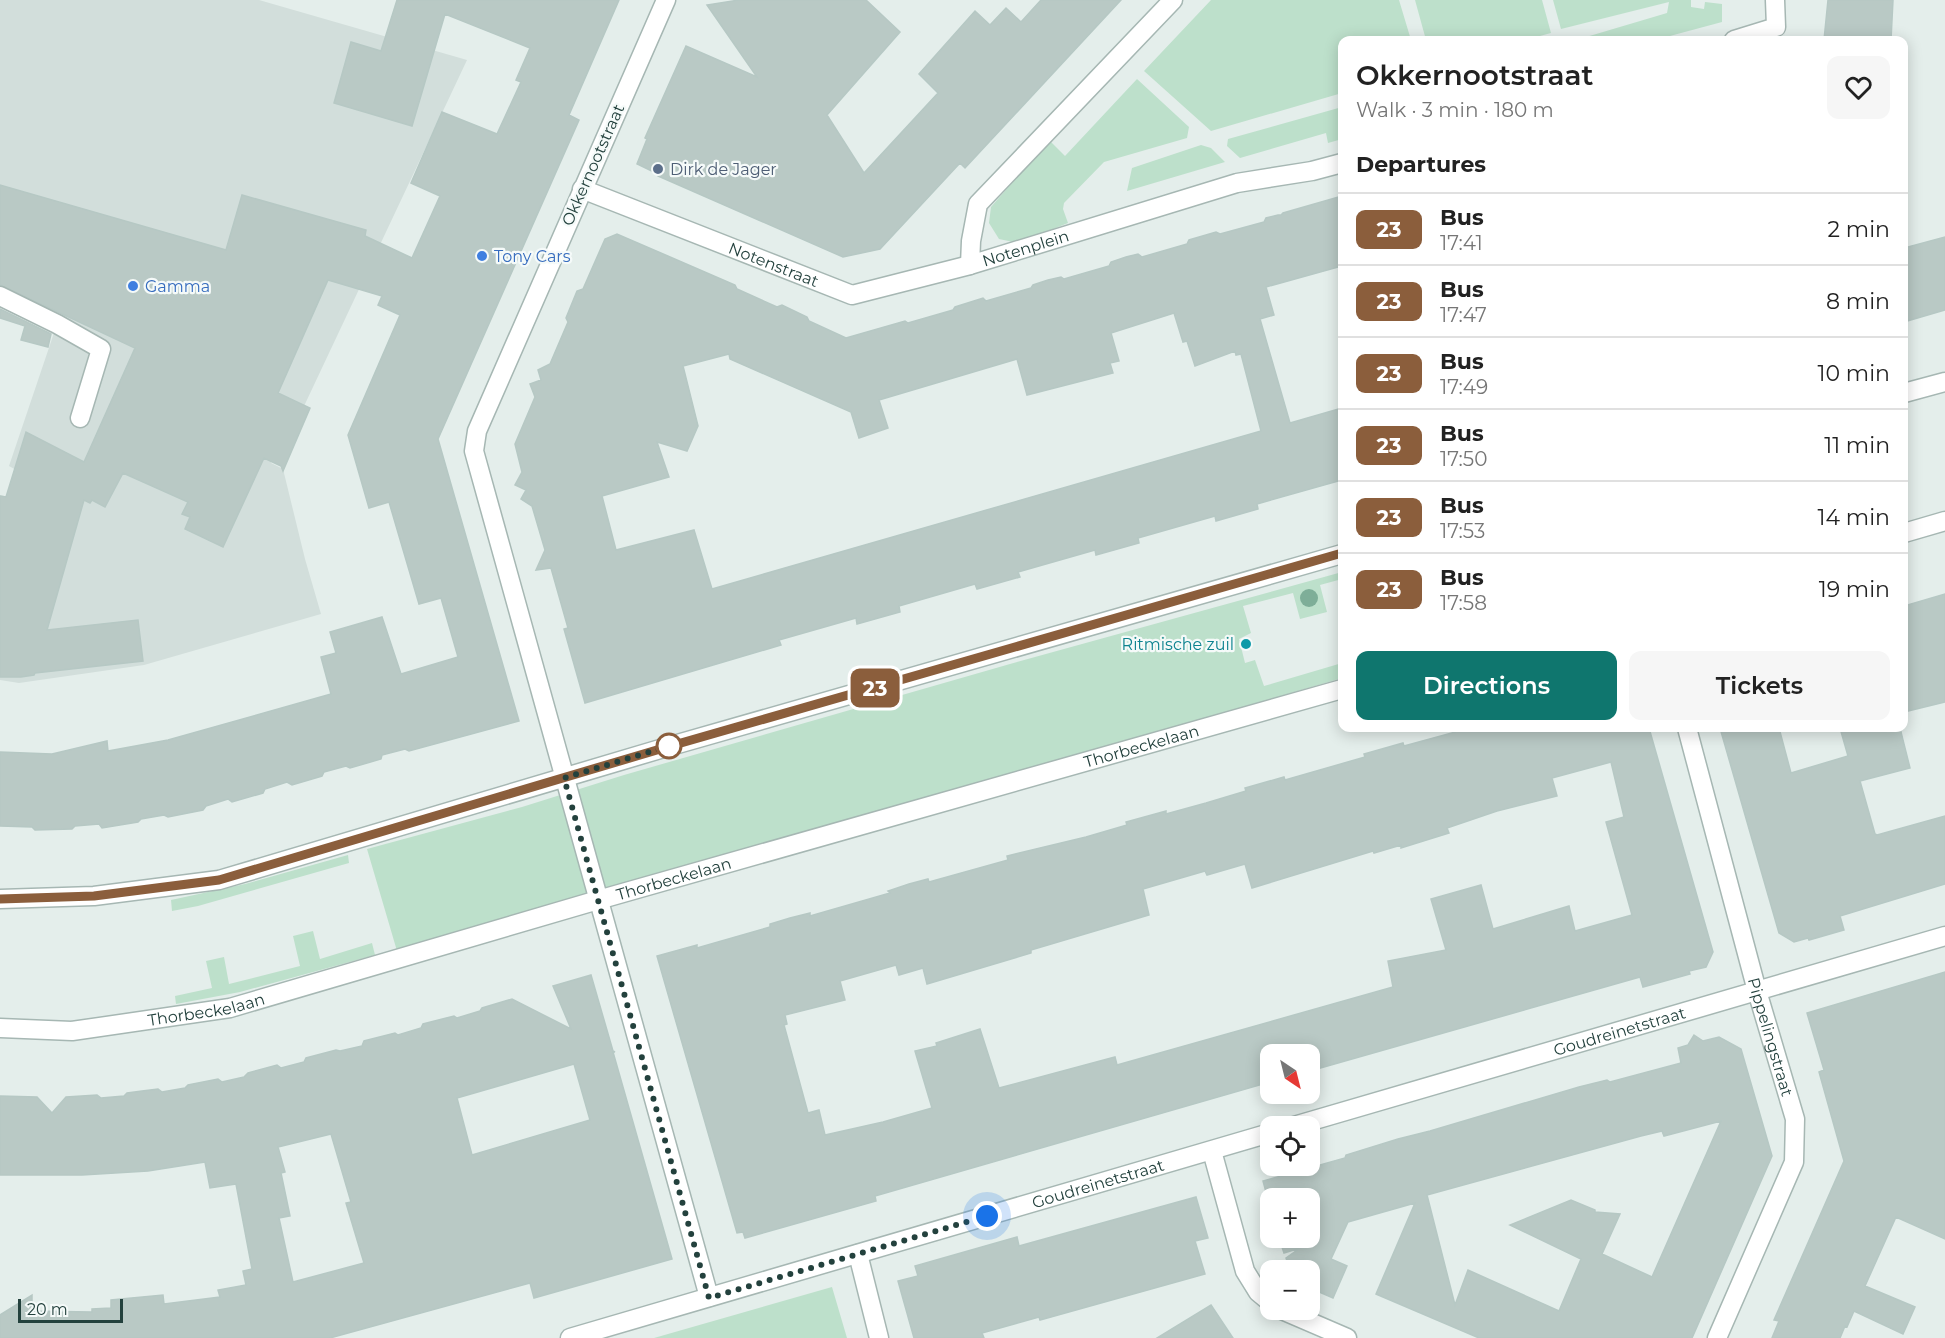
<!DOCTYPE html>
<html lang="en">
<head>
<meta charset="utf-8">
<style>
  body { margin:0; font-family:Montserrat,sans-serif; background:#f6f6f6; color:#222; height:100vh; display:flex; flex-direction:column; font-size:22px; white-space:nowrap }
  * { box-sizing:border-box; margin:0 }
  p { font-size:20px; color:#767676 }
  .icon { flex:none; width:33px; height:33px; fill:none; stroke:currentColor; stroke-width:2; stroke-linecap:round; stroke-linejoin:round }
  .map { position:relative; flex:1; overflow:hidden }
  .sheet { position:absolute; left:1338px; top:36px; width:570px; height:696px; display:flex; flex-direction:column; background:#fff; border-radius:12px; box-shadow:0 3px 15px #0003 }
  .sheet>* { flex:none }
  .badge { padding:0 12px; border-radius:9px; font-size:21px; line-height:39px }
  .needle { width:39px; rotate:145deg }
  .buttons { position:absolute; left:1260px; top:1044px; display:grid; gap:12px }
  .buttons a { display:grid; place-items:center; width:60px; height:60px; border-radius:12px; background:#fff; box-shadow:0 3px 15px #0003; font-size:30px }
  .scale { position:absolute; left:18px; bottom:15px; width:105px; box-sizing:border-box; padding-left:6px; border:3px solid #23413d; border-top:0; font-size:16px; line-height:21px; white-space:nowrap; color:#23413d; -webkit-text-stroke:4px #f5faf9; paint-order:stroke }
  .you { position:absolute; width:30px; height:30px; margin:-15px; border:4px solid #fff; border-radius:50%; background:#1a73e8; box-shadow:0 0 0 9px #1a73e833 }
  .map>.badge { position:absolute; translate:-50% -50%; box-shadow:0 0 0 3px #fff }
  h2 { padding:0 18px; font-size:22px; line-height:54px }
  .round { display:grid; place-items:center; flex:none; width:63px; height:63px; border-radius:12px; background:#f6f6f6 }
  .headline { display:flex; align-items:center; justify-content:space-between; height:102px; padding:0 18px }
  h1 { font-size:28px; font-weight:600; line-height:45px }
  .cta { display:flex; gap:12px; margin-top:auto; padding:12px 18px }
  .cta a { flex:1; height:69px; border-radius:12px; background:#0f766e; color:#fff; font-size:24px; font-weight:600; line-height:69px; text-align:center }
  .cta a+a { background:#f6f6f6; color:#222 }
  ul { padding:0; list-style:none }
  li { display:flex; align-items:center; gap:18px; height:72px; padding:0 18px; border-top:2px solid #e0e0e0 }
  li div { flex:1 }
  li b { display:block; font-size:22px }
  li em { font-style:normal }
  li .badge { min-width:66px; font-weight:700; text-align:center }
  .map>svg:first-child { display:block }
  .built { fill:#d2dedb }
  .green { fill:#bde0cb }
  .building { fill:#b9c9c5; stroke:#b6c8c4; stroke-width:1.5; fill-rule:evenodd }
  .lines { fill:none; stroke-linecap:round; stroke-linejoin:round }
  .minor-casing { stroke:#a6b7b3; stroke-width:21 }
  .minor { stroke:#fff; stroke-width:18 }
  .tree { fill:#7eae98 }
  .line-casing { stroke:#fff; stroke-width:14 }
  .line { stroke:#8b5e3c; stroke-width:9 }
  .walk { stroke:#23413d; stroke-width:6; stroke-dasharray:0 10.8 }
  .service-dot { fill:#5c6f8a; stroke:#f5faf9; stroke-width:2 }
  .shop-dot { fill:#3f7fe0; stroke:#f5faf9; stroke-width:2 }
  .culture-dot { fill:#0f9aa8; stroke:#f5faf9; stroke-width:2 }
  .stop-dot { fill:#fff; stroke:#8b5e3c; stroke-width:3 }
  .labels { text-anchor:middle; dominant-baseline:central; stroke-width:4.5; stroke-linejoin:round; paint-order:stroke }
  .street-label { font-size:16px; fill:#23413d; stroke:#f5faf9 }
  .service-label { font-size:16px; fill:#4e5e75; stroke:#f5faf9; text-anchor:start }
  .shop-label { font-size:16px; fill:#366cbe; stroke:#f5faf9; text-anchor:start }
  .culture-label { font-size:16px; fill:#0d838f; stroke:#f5faf9; text-anchor:end }
</style>
</head>
<body>
<div class="map">
<svg width="1945" height="1338" viewBox="0 0 1945 1338">
  <rect width="100%" height="100%" fill="#e4eeeb"/>
  <path class="built" d="M0,0H259L467,60L297,421L291,420L271,463L283,469L305,559L321,614L144,665L19,683L0,680V495L20,500L25,475L9,466L57,324L0,296Z"/>
  <path class="green" d="M1211,0H1399L1411,40H1342V93L1211,131L1144,71Z
    M1415,0H1542L1551,33L1525,40H1426Z
    M1553,0H1691V7L1704,9L1705,2L1722,4V22L1655,40H1576L1667,13L1669,2L1561,29Z
    M1137,79L1189,127L1187,138L1104,162L1064,203L1063,209L1068,223L1018,243L999,239L989,223L991,207L1049,140L1065,156Z
    M1342,107V139L1328,143L1326,133L1240,158L1227,146L1228,139Z
    M1201,145L1211,148L1225,162L1127,191L1132,168Z
    M1342,572V579L1320,585L1327,612L1300,619L1293,593L1243,606L1251,633L1239,639L1245,663L1255,660L1264,686L1342,663V678L1023,772L551,904L397,951L367,849L522,807L624,775L1010,664Z
    M348,855L349,863L198,906L172,911L171,900L245,884Z
    M313,931L320,959L372,943L375,955L240,992L176,1004L175,996L212,988L206,961L224,957L229,984L300,966L293,936Z
    M832,1287L847,1338H654Z"/>
  <path class="building" d="M397,0H619L569,115L579,120L438,439L519,721L409,751L405,749L382,755L381,759L350,768L346,766L324,772L322,776L292,785L287,782L265,789L263,793L232,802L228,799L206,806L203,810L168,817L164,815L141,819L138,822L102,828L99,824L75,826L72,829L35,830L32,827L0,826V752L52,754L107,741L108,751L168,740L331,694L321,657L336,653L330,632L382,617L401,674L458,657L441,598L419,604L389,502L369,508L348,435L400,315L378,305L382,296L328,280L278,393L310,408L283,471L281,466L264,458L223,547L185,529L190,517L182,514L188,502L123,473L105,507L92,500L90,503L84,500L47,630L138,620L143,661L35,673L34,675L21,677H0V496L6,497L26,432L84,462L135,348L0,285V185L226,250L242,195L366,230L365,236L412,258L440,196L411,183L442,112L497,134L521,82L516,80L530,48L445,14L412,126L334,103L351,42L381,51Z
    M739,0H866L900,32L827,115L864,173L938,93L919,74L975,11L990,25L1006,8L1021,22L1041,0H1121L965,168L960,163L880,249L843,257L658,176V174L637,164L647,139L645,138L686,46L757,77L707,5Z
    M1828,0H1893L1891,40H1824Z
    M1342,196V266L1266,287L1274,315L1260,319L1290,423L1342,408V480L1257,504L1258,509L1216,521L1215,516L1138,538L1139,543L1096,555L1095,550L1018,572L1020,577L977,589L975,584L899,606L900,612L857,624L856,618L779,640L781,645L585,703L564,629L568,628L551,568L536,570L545,550L532,506L521,499L526,490L515,485L522,472L515,444L535,397L530,384L541,380L538,370L550,364L568,322L566,318L577,291L583,289L605,239L617,234L735,285L737,289L777,307L782,305L807,317L809,321L846,338L905,321L908,323L953,310L955,307L983,298L986,301L1031,288L1033,285L1048,280L1061,277L1064,279L1109,266L1111,262L1126,257L1138,254L1142,257L1187,244L1189,240L1216,232L1220,234L1264,222L1266,218L1278,215H1281L1283,213ZM1174,313L1183,342L1187,341L1195,366L1235,351L1236,355L1241,354L1261,431L712,589L694,530L616,550L602,496L669,477L657,442L687,451L698,426L683,366L729,354L730,359L851,412L859,438L888,428L879,400L1017,359L1027,395L1113,373L1110,363L1119,361L1111,333Z
    M1945,237V310L1904,322V248Z
    M0,309L51,334L48,347L21,340L25,326L0,318Z
    M1945,594V702L1904,712V606Z
    M1470,728H1649L1713,952L1706,967L1689,971L1690,974L1643,987L1640,977L1310,1071V1054H1270V1082L875,1196L876,1201L745,1238L743,1232L737,1233L657,956L697,945V948L770,927V924L790,918L810,913V916L890,893L888,891L909,884L928,879L929,882L1008,860L1007,856L1086,837L1127,825L1126,822L1166,811V814L1206,803L1246,791L1245,788L1284,777L1285,780L1365,757L1364,754L1403,743L1404,746ZM1611,762L1624,817L1606,822L1632,915L1575,931L1569,906L1493,929L1481,885L1431,899L1446,950L1388,961L1393,987L1117,1065L1115,1057L999,1088L980,1029L936,1043L937,1046L915,1051L932,1108L883,1122L825,1135L819,1110L808,1113L784,1025L787,1024L785,1015L845,1000L840,981L896,965L899,975L923,968L927,984L1031,953V950L1149,915L1143,889L1205,871L1207,875L1245,864L1252,888L1373,851L1374,853L1401,845V848L1449,833L1447,828L1497,811L1557,796L1552,778Z
    M1720,728H1779L1791,773L1848,756L1840,728H1900L1910,768L1860,781L1875,834L1877,835L1945,816V884L1840,916L1844,930L1809,940L1808,938L1794,942L1779,933Z
    M1945,972V1239L1896,1217L1865,1286L1915,1307L1903,1334L1854,1311L1847,1327L1845,1326L1840,1338H1772L1779,1321L1774,1320L1844,1161L1819,1072L1824,1070L1807,1013Z
    M591,975L613,1051L615,1052H613L672,1259L534,1298L530,1283L330,1338H0V1315L32,1295V1311L92,1312V1309L111,1308V1300L163,1295L164,1304L220,1297L218,1290L246,1285L243,1271L252,1269L236,1184L210,1188L205,1162L148,1171L82,1175H0V1096L37,1097L52,1113L66,1097L97,1095L101,1098L124,1096L127,1093L142,1091L158,1089L162,1092L185,1088L188,1085L218,1079L222,1082L244,1077L248,1073L277,1065L281,1068L304,1062L306,1058L336,1050L340,1051L362,1046L364,1041L395,1033L398,1035L421,1028L423,1024L454,1016L457,1018L480,1011L482,1008L512,999L571,1029L553,986ZM574,1064L590,1120L472,1155L457,1098ZM331,1134L351,1202L346,1203L364,1263L293,1282L279,1218L290,1216L281,1173L285,1172L278,1147Z
    M1694,1035L1703,1041L1719,1037L1741,1049L1772,1156L1692,1338H1479L1376,1294L1415,1203L1348,1222L1331,1259L1347,1266L1333,1298L1310,1288V1270H1290L1286,1258L1300,1248L1284,1253L1279,1238H1310V1198H1270V1207L1263,1181L1345,1158L1346,1155L1398,1139L1430,1131L1579,1087L1607,1080L1610,1082L1681,1063L1678,1048L1688,1045ZM1721,1121L1652,1277L1602,1254L1620,1214L1595,1212V1210L1571,1200L1510,1225L1581,1259L1559,1311L1468,1270L1455,1305L1427,1195L1641,1136L1662,1131L1664,1136Z
    M1196,1197L1208,1238L1195,1241L1205,1274L1040,1320L1039,1317L982,1333L984,1338H914L898,1281L918,1276L915,1266L1017,1237L1019,1246Z
    M1211,1305L1233,1338H1157Z"/>
  <g class="lines">
    <defs>
      <g id="minor">
        <path d="M666,0L477,431L474,451L709,1297"/>
        <path id="s1" d="M1173,0L978,204L971,241L970,265L1237,183L1312,171L1342,163"/>
        <path d="M1734,40L1776,27L1775,0"/>
        <path id="s2" d="M582,189L852,295L970,265"/>
        <path d="M0,296L57,324L101,349L80,418"/>
        <path d="M1904,393L1945,382"/>
        <path d="M1904,533L1945,521"/>
        <path id="s3" d="M1687,728L1757,991L1795,1119L1794,1162L1717,1338"/>
        <path d="M0,899L94,896L219,880L667,747L1342,554"/>
        <path id="s4" d="M0,1028L72,1031L230,1008L598,900L1342,689"/>
        <path id="s5" d="M1294,1126L1945,936"/>
        <path d="M1212,1151L1245,1271L1258,1292L1270,1302"/>
        <path d="M858,1254L879,1338"/>
        <path d="M1282,1310L1347,1338"/>
        <path id="s6" d="M570,1338L1270,1133"/>
      </g>
    </defs>
    <use href="#minor" class="minor-casing"/>
    <use href="#minor" class="minor"/>
  </g>
  <circle class="tree" cx="1309" cy="598" r="9"/>
  <g class="lines">
    <defs>
      <path id="line" d="M0,899L94,896L219,880L667,747L1342,553"/>
    </defs>
    <use href="#line" class="line-casing"/>
    <use href="#line" class="line"/>
    <path class="walk" d="M669,746L564,778L709,1298L987,1216"/>
  </g>
  <circle class="service-dot" cx="658" cy="169" r="6"/>
  <g class="shop-dot">
    <circle cx="482" cy="256" r="6"/>
    <circle cx="133" cy="286" r="6"/>
  </g>
  <circle class="culture-dot" cx="1246" cy="644" r="6"/>
  <circle class="stop-dot" cx="669" cy="746" r="12"/>
  <g class="labels">
    <g class="street-label">
      <text transform="translate(593 165) rotate(-66)">Okkernootstraat</text>
      <text stroke="none"><textPath href="#s1" startOffset="402">Notenplein</textPath></text>
      <text stroke="none"><textPath href="#s2" startOffset="206">Notenstraat</textPath></text>
      <text stroke="none"><textPath href="#s4" startOffset="1180">Thorbeckelaan</textPath></text>
      <text stroke="none"><textPath href="#s4" startOffset="694">Thorbeckelaan</textPath></text>
      <text stroke="none"><textPath href="#s4" startOffset="208">Thorbeckelaan</textPath></text>
      <text stroke="none"><textPath href="#s5" startOffset="339">Goudreinetstraat</textPath></text>
      <text stroke="none"><textPath href="#s3" startOffset="320">Pippelingstraat</textPath></text>
      <text stroke="none"><textPath href="#s6" startOffset="550">Goudreinetstraat</textPath></text>
    </g>
    <g class="service-label">
      <text x="670" y="169">Dirk de Jager</text>
    </g>
    <g class="shop-label">
      <text x="494" y="256">Tony Cars</text>
      <text x="145" y="286">Gamma</text>
    </g>
    <g class="culture-label">
      <text x="1234" y="644">Ritmische zuil</text>
    </g>
  </g>
</svg>
<div class="buttons">
<a><svg class="needle" viewBox="-14 -14 28 28"><path d="M0-13l5 13h-10z" fill="#e53935"/><path d="M0 13l5-13h-10z" fill="#767676"/></svg></a>
<a><svg class="icon" aria-label="locate" viewBox="0 0 24 24"><circle cx="12" cy="12" r="6"/><path d="M12 2v4M12 18v4M2 12h4M18 12h4"/></svg></a>
<a>+</a>
<a>−</a>
</div>
<div class="scale">20 m</div>
<div class="you" style="left:987px;top:1216px"></div>
<b class="badge" style="left:875px;top:688px;background:#8b5e3c;color:#fff">23</b>
<section class="sheet">
<div class="headline"><div><h1>Okkernootstraat</h1><p>Walk · 3 min · 180 m</p></div><a class="round"><svg class="icon" aria-label="heart" viewBox="0 0 24 24"><path d="M12 20l-8-8c-3-5 5-10 8-4 3-6 11-1 8 4z"/></svg></a></div>
<h2>Departures</h2>
<ul>
<li><span class="badge" style="background:#8b5e3c;color:#fff">23</span><div><b>Bus</b><p>17:41</p></div><em>2 min</em></li>
<li><span class="badge" style="background:#8b5e3c;color:#fff">23</span><div><b>Bus</b><p>17:47</p></div><em>8 min</em></li>
<li><span class="badge" style="background:#8b5e3c;color:#fff">23</span><div><b>Bus</b><p>17:49</p></div><em>10 min</em></li>
<li><span class="badge" style="background:#8b5e3c;color:#fff">23</span><div><b>Bus</b><p>17:50</p></div><em>11 min</em></li>
<li><span class="badge" style="background:#8b5e3c;color:#fff">23</span><div><b>Bus</b><p>17:53</p></div><em>14 min</em></li>
<li><span class="badge" style="background:#8b5e3c;color:#fff">23</span><div><b>Bus</b><p>17:58</p></div><em>19 min</em></li>
</ul>
<div class="cta"><a>Directions</a><a>Tickets</a></div>
</section>
</div>
</body>
</html>
